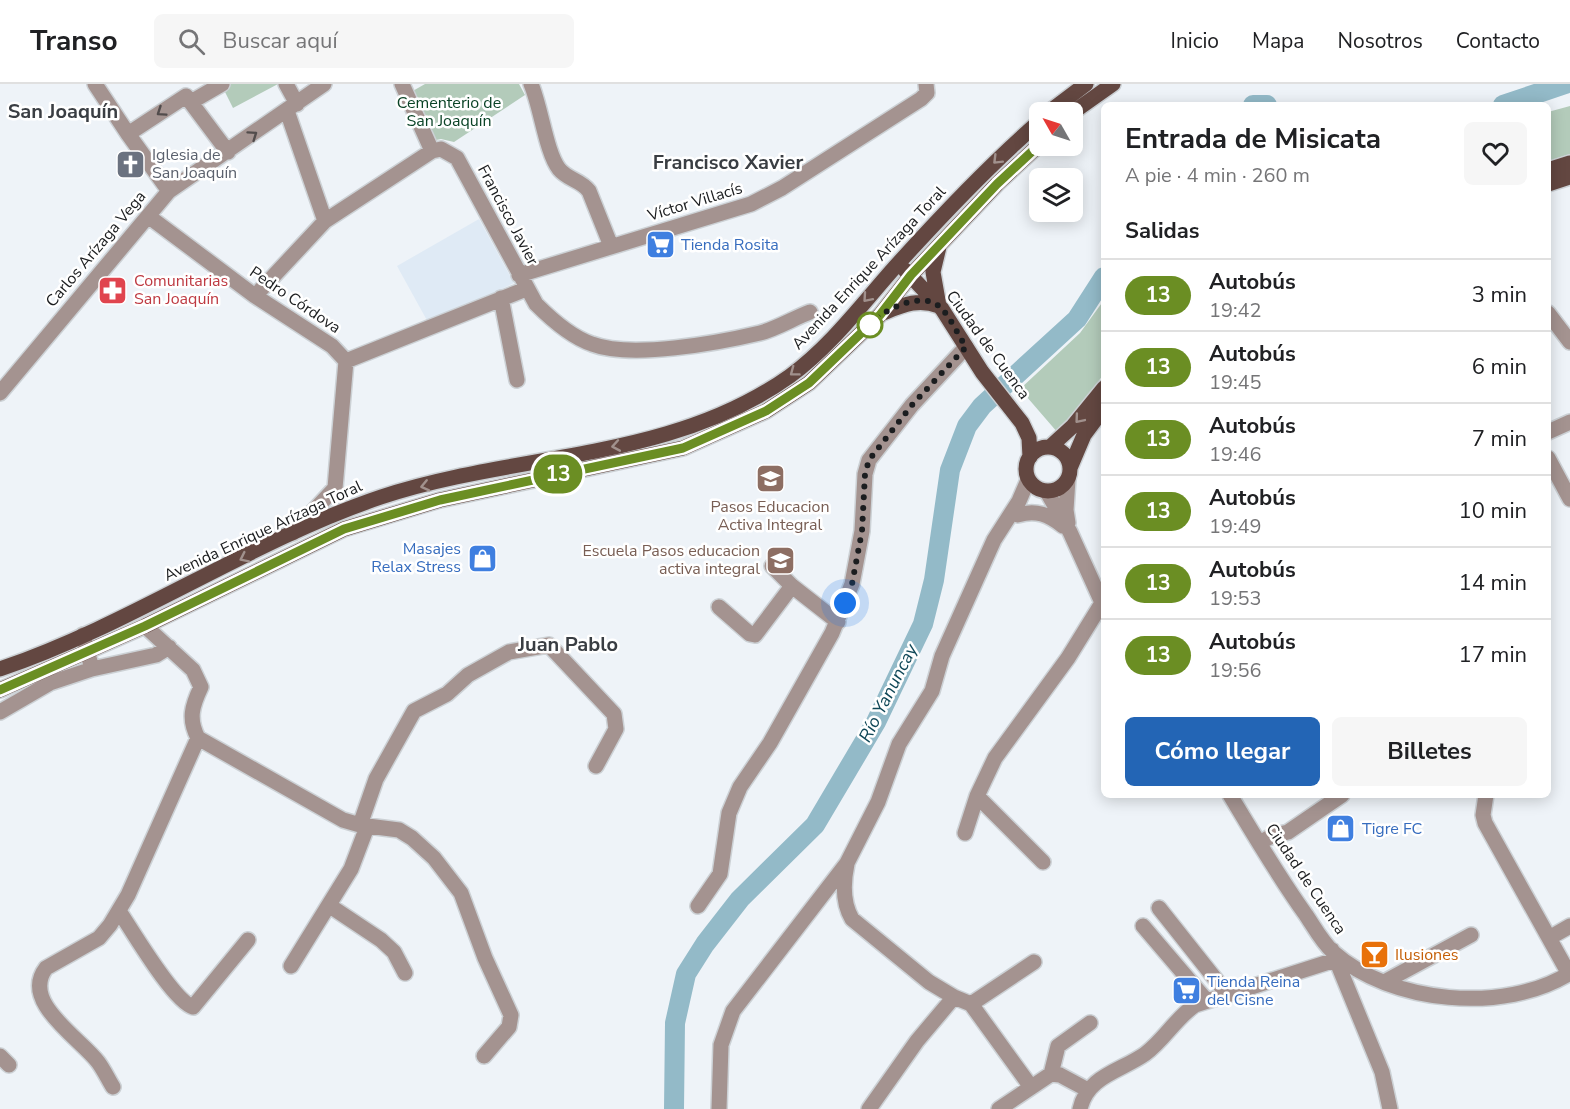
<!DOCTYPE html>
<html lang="es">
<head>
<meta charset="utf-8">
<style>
  body { margin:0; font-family:"Nunito Sans",sans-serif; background:#f6f6f6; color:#202124; height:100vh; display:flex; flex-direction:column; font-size:22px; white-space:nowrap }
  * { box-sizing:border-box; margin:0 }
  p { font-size:20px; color:#757577 }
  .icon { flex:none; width:33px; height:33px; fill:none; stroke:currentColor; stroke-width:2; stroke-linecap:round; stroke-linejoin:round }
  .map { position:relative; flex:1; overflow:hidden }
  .sheet { position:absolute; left:1101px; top:18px; width:450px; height:696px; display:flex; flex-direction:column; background:#fff; border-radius:9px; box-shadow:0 3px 15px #0003 }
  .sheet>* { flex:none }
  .badge { padding:0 12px; border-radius:20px; font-size:21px; line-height:39px }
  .needle { width:39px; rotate:309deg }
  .tools { position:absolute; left:1029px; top:18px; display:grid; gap:12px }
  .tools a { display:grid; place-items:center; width:54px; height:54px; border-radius:9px; background:#fff; box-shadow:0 3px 15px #0003; font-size:30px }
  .you { position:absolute; width:30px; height:30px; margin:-15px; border:4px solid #fff; border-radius:50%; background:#1a73e8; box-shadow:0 0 0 9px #1a73e833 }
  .map>.badge { position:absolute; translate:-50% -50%; box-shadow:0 0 0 3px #fff }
  h2 { padding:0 24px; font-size:22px; line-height:54px }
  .round { display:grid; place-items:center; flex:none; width:63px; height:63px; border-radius:9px; background:#f6f6f6 }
  .summary { display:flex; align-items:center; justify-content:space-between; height:102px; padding:0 24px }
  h1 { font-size:28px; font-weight:700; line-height:45px }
  .cta { display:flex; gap:12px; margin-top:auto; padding:12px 24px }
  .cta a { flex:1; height:69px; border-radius:9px; background:#2365b5; color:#fff; font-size:24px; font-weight:700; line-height:69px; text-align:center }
  .cta a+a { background:#f6f6f6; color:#202124 }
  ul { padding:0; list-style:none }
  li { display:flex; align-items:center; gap:18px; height:72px; padding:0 24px; border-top:2px solid #e0e0e0 }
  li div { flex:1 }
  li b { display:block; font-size:22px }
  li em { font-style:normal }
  li .badge { min-width:66px; font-weight:700; text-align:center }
  header { display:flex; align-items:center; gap:36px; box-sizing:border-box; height:84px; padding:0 30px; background:#fff; border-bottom:2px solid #e0e0e0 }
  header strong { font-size:28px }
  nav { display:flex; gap:33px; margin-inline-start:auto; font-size:21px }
  .search { width:420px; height:54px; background:#f6f6f6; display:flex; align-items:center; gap:15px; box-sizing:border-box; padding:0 21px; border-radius:9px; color:#757577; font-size:22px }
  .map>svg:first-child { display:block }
  .built { fill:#dfeaf5 }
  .green { fill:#b3cbba }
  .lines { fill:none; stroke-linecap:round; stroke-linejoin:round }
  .river { stroke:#93bac8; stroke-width:20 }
  .minor-casing { stroke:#ccd1d5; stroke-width:18 }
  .major-casing { stroke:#ccd1d5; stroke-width:18 }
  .minor { stroke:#a49390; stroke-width:15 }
  .major { stroke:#634741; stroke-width:15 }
  .oneway { stroke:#524c4c }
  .oneway2 { stroke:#a1918d }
  .line-casing { stroke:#fff; stroke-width:14 }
  .line { stroke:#6b8e23; stroke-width:9 }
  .walk { stroke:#1b1d1f; stroke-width:6; stroke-dasharray:0 10.8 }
  .stop-dot { fill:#fff; stroke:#6b8e23; stroke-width:3 }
  .labels { text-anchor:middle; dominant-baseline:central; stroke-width:5; stroke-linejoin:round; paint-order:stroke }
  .park-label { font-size:16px; fill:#0a4326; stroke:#fff }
  .worship-label { font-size:16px; fill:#5b616d; stroke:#fff; text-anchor:start }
  .street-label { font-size:16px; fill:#1b1d1f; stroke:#fff }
  .shop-label { font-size:16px; fill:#366cbe; stroke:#fff; text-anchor:start }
  .health-label { font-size:16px; fill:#be3a42; stroke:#fff; text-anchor:start }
  .education-label { font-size:16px; fill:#785e54; stroke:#fff }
  .food-label { font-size:16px; fill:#c56008; stroke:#fff; text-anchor:start }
  .water-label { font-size:18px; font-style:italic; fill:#0f4757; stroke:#fff }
  .quarter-label { font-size:20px; font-weight:bold; fill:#3a3e43; stroke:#fff }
</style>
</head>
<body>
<header>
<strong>Transo</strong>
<div class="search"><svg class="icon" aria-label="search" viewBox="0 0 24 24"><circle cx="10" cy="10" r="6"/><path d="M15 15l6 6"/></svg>Buscar aquí</div>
<nav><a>Inicio</a><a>Mapa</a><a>Nosotros</a><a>Contacto</a></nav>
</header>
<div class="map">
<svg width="1570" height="1025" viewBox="0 0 1570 1025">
  <rect width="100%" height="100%" fill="#eef3f8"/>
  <path class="built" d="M479,135L514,199L429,240L397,182Z"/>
  <path class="green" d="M226,0H278L233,24L222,2Z
    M425,0H519L525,11L454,58L441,55L431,57L411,8Z
    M1570,22V70L1548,77V28Z
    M1104,216V290L1058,349L1020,305L1080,249Z"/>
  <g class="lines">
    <path class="river" d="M1253,21H1267
      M1503,21L1565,0
      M674,1025L675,939L686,890L705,860L740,815L815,741L876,638L923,540L934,496L950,386L967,342L982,322L1077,235L1104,193"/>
    <defs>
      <path id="minor" d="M95,0L128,50L169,107
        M286,0L297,20
        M402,0L432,67
        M531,0C541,23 546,68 559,85C568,96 581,96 589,107L611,162
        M191,18L222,0
        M287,27L325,137
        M128,50L186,12L228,68
        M148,132L255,212L332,262L346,277L335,404L293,449
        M519,191L751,120L782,104L921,15L927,9L926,0
        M255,212L325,137L432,67L441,65L457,74L536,220C552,236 571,253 592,260C631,275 718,259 760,249C776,245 794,234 810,228
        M501,214L517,296
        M1548,229L1570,258
        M346,277L526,205
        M0,309L169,107L324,0
        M1548,348L1570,338
        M1548,374L1570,415
        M1068,395L1066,426L1068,439
        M1047,408L1070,448L1104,523
        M1018,431C1036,425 1049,431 1063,442
        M772,482L792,502L838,538
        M719,523L750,550L755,551L792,502
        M145,542L193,586L201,603C192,622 188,635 198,654L343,736L360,741L399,746L412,754L434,774L461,809L485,874L511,931L509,943L484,972
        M92,585L156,571L169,563
        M0,628L50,599L92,585L83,551
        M1230,711C1254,751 1278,792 1306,831C1314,843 1322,858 1333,868C1391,920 1505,930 1570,889
        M1486,711L1483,731L1485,739L1569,890
        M977,712L1043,778
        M360,741L376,695L414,627L447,610L468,591L509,568L549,561L614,630L616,645L596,682
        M965,749L977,712L995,674L1068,574L1102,519
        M1259,759L1272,752L1288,748L1342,711
        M847,780C843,799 842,818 852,835L929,898L954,913
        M330,822L381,856L394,868L405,889
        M698,822L720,790L729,729L740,703L770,659L832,549L852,500L862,447L865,390L869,376L912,321L966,263
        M1159,824L1228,911
        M119,827C132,846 173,917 193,923L248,856
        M1143,842L1207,917
        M1549,854L1570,842
        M1332,866L1382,988L1390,1025
        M291,882L351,785L367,743
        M1386,897L1471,851
        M971,920L1034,878
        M0,972L9,981
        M1051,990L1058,962L1090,939
        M113,1003C108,995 104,986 98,978C80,954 20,918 46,884L99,854L110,841L128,811L198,654
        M719,1025L721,961L733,927L847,779L878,718L899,660L932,607L942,572L994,456L1019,417L1028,396
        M869,1025L917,957L954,913L971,920L1031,1003
        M999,1025L1051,990L1060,991L1088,1006
        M1080,1025C1087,992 1121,987 1145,970C1164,956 1175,935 1195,921L1335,876"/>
      <path id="major" d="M1049,28L1086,0
        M1072,29L1113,0
        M1548,86L1570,79
        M1548,100L1570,93
        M939,163L933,188L939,222
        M905,186L942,225L982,288L1022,339L1029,354L1030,373
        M883,229C903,221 918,214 939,222
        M1050,363L1073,342L1104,304
        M1026 385a22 22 0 1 1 44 0a22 22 0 1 1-44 0Z
        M1070,384L1084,351L1104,324
        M0,585C131,541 250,457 381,413C516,368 670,378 790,292C831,262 862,220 895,183C941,132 988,82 1040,37
        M0,606L145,542L344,445L440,416L683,364L766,327L809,299L880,231L911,191L997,100L1040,60"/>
    </defs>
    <use href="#minor" class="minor-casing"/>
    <use href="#major" class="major-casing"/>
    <use href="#minor" class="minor"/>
    <use href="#major" class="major"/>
  </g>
  <defs><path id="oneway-chevron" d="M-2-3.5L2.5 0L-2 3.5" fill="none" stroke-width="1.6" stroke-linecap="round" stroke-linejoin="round" transform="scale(1.5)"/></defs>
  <g class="oneway">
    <use href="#oneway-chevron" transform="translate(161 28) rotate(146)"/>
    <use href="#oneway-chevron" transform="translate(253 51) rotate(-35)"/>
  </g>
  <g class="oneway2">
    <use href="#oneway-chevron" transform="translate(997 76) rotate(135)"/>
    <use href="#oneway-chevron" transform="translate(867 214) rotate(131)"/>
    <use href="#oneway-chevron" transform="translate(794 288) rotate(143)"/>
    <use href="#oneway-chevron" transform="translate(1079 335) rotate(130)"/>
    <use href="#oneway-chevron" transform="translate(616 362) rotate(170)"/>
    <use href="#oneway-chevron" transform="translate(425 402) rotate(167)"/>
    <use href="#oneway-chevron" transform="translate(244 474) rotate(154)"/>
  </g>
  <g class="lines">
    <defs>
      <path id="line" d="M0,606L145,542L344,445L440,416L683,364L766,327L809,299L880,231L911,191L997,100L1040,60"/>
    </defs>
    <use href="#line" class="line-casing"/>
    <use href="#line" class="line"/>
    <path class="walk" d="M845,519L852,500L862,447L865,390L869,376L912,321L966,263C958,251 951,234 941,224C923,205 882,226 870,241"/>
  </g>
  <defs>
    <symbol id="church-square" viewBox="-11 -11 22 22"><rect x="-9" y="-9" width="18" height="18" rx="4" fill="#6b7280" stroke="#fff"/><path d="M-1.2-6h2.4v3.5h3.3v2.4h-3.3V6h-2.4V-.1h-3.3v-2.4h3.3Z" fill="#fff"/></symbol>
    <symbol id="supermarket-square" viewBox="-11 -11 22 22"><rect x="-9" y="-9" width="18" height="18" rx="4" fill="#3f7fe0" stroke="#fff"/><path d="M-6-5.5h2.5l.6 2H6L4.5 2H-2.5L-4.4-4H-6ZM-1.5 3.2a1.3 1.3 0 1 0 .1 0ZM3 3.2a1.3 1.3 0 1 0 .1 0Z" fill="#fff"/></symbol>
    <symbol id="pharmacy-square" viewBox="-11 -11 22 22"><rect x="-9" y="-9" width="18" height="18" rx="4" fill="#e0444e" stroke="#fff"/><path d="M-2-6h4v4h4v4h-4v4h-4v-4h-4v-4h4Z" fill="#fff"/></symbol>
    <symbol id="school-square" viewBox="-11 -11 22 22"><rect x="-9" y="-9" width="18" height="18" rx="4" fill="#8d6e63" stroke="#fff"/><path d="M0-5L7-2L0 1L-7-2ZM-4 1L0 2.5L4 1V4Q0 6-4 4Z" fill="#fff"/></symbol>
    <symbol id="shop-square" viewBox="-11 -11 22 22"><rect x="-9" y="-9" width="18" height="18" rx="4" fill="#3f7fe0" stroke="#fff"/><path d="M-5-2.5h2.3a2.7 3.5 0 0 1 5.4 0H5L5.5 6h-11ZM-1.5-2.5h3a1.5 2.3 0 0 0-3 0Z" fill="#fff"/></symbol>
    <symbol id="bar-square" viewBox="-11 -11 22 22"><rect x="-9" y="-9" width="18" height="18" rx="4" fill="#e8710a" stroke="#fff"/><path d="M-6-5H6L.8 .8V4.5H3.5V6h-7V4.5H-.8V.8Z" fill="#fff"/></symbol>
  </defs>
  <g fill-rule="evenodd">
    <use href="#church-square" x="114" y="64" width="33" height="33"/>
    <use href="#supermarket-square" x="644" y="144" width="33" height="33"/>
    <use href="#pharmacy-square" x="96" y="190" width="33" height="33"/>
    <use href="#school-square" x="754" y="378" width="33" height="33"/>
    <use href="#shop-square" x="466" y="458" width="33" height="33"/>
    <use href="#school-square" x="764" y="460" width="33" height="33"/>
    <use href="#shop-square" x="1324" y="728" width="33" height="33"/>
    <use href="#bar-square" x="1358" y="854" width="33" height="33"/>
    <use href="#supermarket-square" x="1170" y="890" width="33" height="33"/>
  </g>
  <circle class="stop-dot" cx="870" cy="241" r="12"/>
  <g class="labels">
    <g class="park-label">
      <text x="449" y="19">Cementerio de<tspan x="449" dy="18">San Joaquín</tspan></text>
    </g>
    <g class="worship-label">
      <text x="152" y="71">Iglesia de<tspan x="152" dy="18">San Joaquín</tspan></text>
    </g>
    <g class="street-label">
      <text transform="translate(695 118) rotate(-17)">Víctor Villacís</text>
      <text transform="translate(508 131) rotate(62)">Francisco Javier</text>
      <text transform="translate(96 165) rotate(-50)">Carlos Arízaga Vega</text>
      <text transform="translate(869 184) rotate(-47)">Avenida Enrique Arízaga Toral</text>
      <text transform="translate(295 216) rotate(34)">Pedro Córdova</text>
      <text transform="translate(988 261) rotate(54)">Ciudad de Cuenca</text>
      <text transform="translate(263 447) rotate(-25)">Avenida Enrique Arízaga Toral</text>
      <text transform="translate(1306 795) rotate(56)">Ciudad de Cuenca</text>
    </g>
    <g class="shop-label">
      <text x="681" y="161">Tienda Rosita</text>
      <text x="461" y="465" text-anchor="end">Masajes<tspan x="461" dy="18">Relax Stress</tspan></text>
      <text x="1362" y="745">Tigre FC</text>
      <text x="1207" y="898">Tienda Reina<tspan x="1207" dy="18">del Cisne</tspan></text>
    </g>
    <g class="health-label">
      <text x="134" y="197">Comunitarias<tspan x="134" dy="18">San Joaquín</tspan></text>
    </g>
    <g class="education-label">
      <text x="770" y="423">Pasos Educacion<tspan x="770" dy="18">Activa Integral</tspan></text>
      <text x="760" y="467" text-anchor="end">Escuela Pasos educacion<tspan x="760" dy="18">activa integral</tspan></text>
    </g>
    <g class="food-label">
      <text x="1395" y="871">Ilusiones</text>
    </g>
    <g class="water-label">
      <text transform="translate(888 609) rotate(-63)">Río Yanuncay</text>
    </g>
    <g class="quarter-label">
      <text x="63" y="27">San Joaquín</text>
      <text x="728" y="78">Francisco Xavier</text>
      <text x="568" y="560">Juan Pablo</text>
    </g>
  </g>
</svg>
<div class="tools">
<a><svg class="needle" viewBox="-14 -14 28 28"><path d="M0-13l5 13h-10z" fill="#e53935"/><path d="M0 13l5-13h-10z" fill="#757577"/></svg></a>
<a><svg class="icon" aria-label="layers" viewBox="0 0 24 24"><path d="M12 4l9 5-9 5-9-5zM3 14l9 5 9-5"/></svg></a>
</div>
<div class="you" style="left:845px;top:519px"></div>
<b class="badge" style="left:558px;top:390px;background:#6b8e23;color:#fff">13</b>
<section class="sheet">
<div class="summary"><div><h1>Entrada de Misicata</h1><p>A pie · 4 min · 260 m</p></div><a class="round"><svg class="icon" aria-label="heart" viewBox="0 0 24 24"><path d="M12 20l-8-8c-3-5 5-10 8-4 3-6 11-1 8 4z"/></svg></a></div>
<h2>Salidas</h2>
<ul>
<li><span class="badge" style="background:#6b8e23;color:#fff">13</span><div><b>Autobús</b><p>19:42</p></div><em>3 min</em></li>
<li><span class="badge" style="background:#6b8e23;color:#fff">13</span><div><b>Autobús</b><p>19:45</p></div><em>6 min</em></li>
<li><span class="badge" style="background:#6b8e23;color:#fff">13</span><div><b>Autobús</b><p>19:46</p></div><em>7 min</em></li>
<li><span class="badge" style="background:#6b8e23;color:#fff">13</span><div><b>Autobús</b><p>19:49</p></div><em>10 min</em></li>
<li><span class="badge" style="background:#6b8e23;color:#fff">13</span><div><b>Autobús</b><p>19:53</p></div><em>14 min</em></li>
<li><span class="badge" style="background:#6b8e23;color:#fff">13</span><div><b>Autobús</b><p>19:56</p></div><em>17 min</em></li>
</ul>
<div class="cta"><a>Cómo llegar</a><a>Billetes</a></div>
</section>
</div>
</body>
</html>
